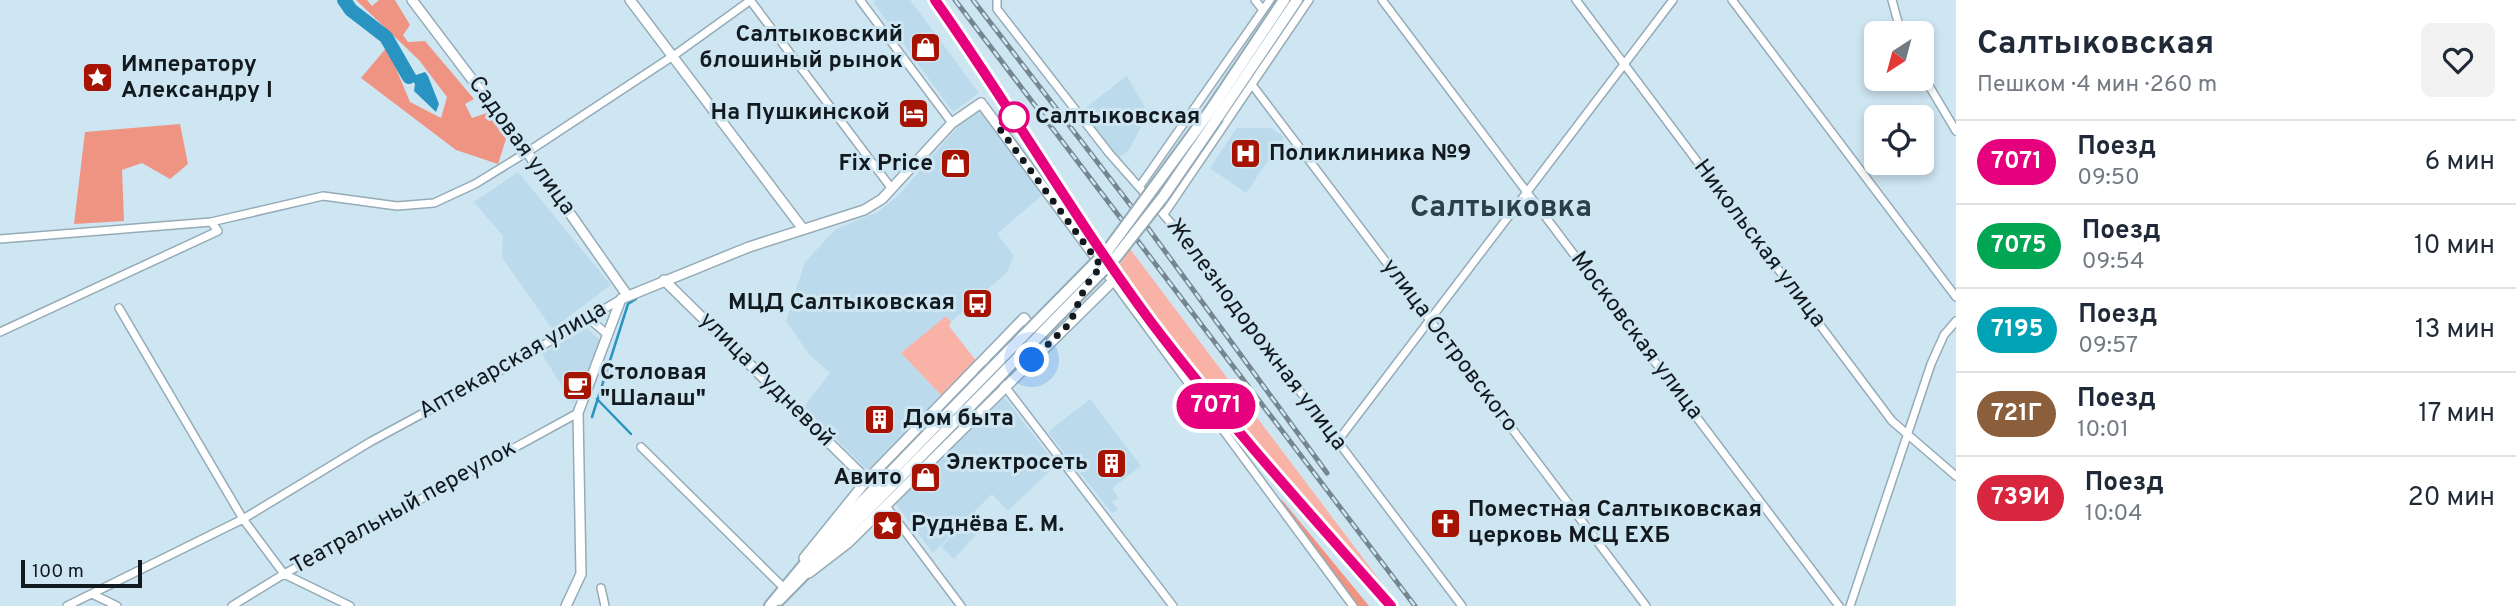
<!DOCTYPE html>
<html lang="ru">
<head>
<meta charset="utf-8">
<style>
  body { margin:0; font-family:Overpass,sans-serif; background:#f2f2f3; color:#1f2937; height:100vh; display:flex; flex-direction:column; font-size:26px; white-space:nowrap }
  * { box-sizing:border-box; margin:0 }
  p { font-size:23px; color:#747a83 }
  .icon { flex:none; width:38px; height:38px; fill:none; stroke:currentColor; stroke-width:2; stroke-linecap:round; stroke-linejoin:round }
  .map { position:relative; flex:1; overflow:hidden }
  .drawer { display:flex; flex-direction:column; background:#fff; width:560px }
  .drawer>* { flex:none }
  .badge { padding:0 14px; border-radius:23px; font-size:24px; line-height:46px }
  .needle { width:46px; rotate:216deg }
  .controls { position:absolute; left:1864px; top:21px; display:grid; gap:14px }
  .controls a { display:grid; place-items:center; width:70px; height:70px; border-radius:10px; background:#fff; box-shadow:0 4px 10px #0003; font-size:35px }
  .scale { position:absolute; left:21px; bottom:18px; width:121px; box-sizing:border-box; padding-left:7px; border:4px solid #121a1f; border-top:0; font-size:19px; line-height:24px; white-space:nowrap; color:#121a1f; -webkit-text-stroke:5px #cee5f2; paint-order:stroke }
  .you { position:absolute; width:35px; height:35px; margin:-18px; border:5px solid #fff; border-radius:50%; background:#1a73e8; box-shadow:0 0 0 10px #1a73e833 }
  .map>.badge { position:absolute; translate:-50% -50%; box-shadow:0 0 0 4px #fff }
  .round { display:grid; place-items:center; flex:none; width:74px; height:74px; border-radius:10px; background:#f2f2f3 }
  .head { display:flex; align-items:center; justify-content:space-between; height:119px; padding:0 21px }
  h1 { font-size:33px; font-weight:700; line-height:52px }
  ul { padding:0; list-style:none }
  li { display:flex; align-items:center; gap:21px; height:84px; padding:0 21px; border-top:2px solid #e0e1e3 }
  li div { flex:1 }
  li b { display:block; font-size:26px }
  li em { font-style:normal }
  li .badge { min-width:77px; font-weight:700; text-align:center }
  main { display:flex; flex:1; min-height:0 }
  .map>svg:first-child { display:block }
  .built { fill:#bbdaeb }
  .green { fill:#f9b3a6 }
  .forest { fill:#ef9483 }
  .water { fill:#2994c1 }
  .lines { fill:none; stroke-linecap:round; stroke-linejoin:round }
  .stream { stroke:#2994c1; stroke-width:2.5 }
  .river { stroke:#2994c1; stroke-width:14 }
  .minor-casing { stroke:#95abb7; stroke-width:10 }
  .tertiary-casing { stroke:#95abb7; stroke-width:12 }
  .secondary-casing { stroke:#95abb7; stroke-width:14 }
  .minor { stroke:#fff; stroke-width:7 }
  .tertiary { stroke:#fff; stroke-width:9 }
  .secondary { stroke:#fff; stroke-width:10 }
  .rail-casing { stroke:#768690; stroke-width:5 }
  .rail { stroke:#cee5f2; stroke-width:2.5; stroke-dasharray:8; stroke-linecap:butt }
  .secondary-bridge-casing { stroke:#95abb7; stroke-width:14; stroke-linecap:butt }
  .secondary-bridge { stroke:#fff; stroke-width:10 }
  .line-casing { stroke:#fff; stroke-width:16 }
  .line { stroke:#e6007e; stroke-width:10 }
  .walk { stroke:#121a1f; stroke-width:7; stroke-dasharray:0 12.6 }
  .stop-dot { fill:#fff; stroke:#e6007e; stroke-width:3.5 }
  .labels { text-anchor:middle; dominant-baseline:central; stroke-width:6; stroke-linejoin:round; paint-order:stroke }
  .poi-label { font-size:23px; font-weight:bold; fill:#121a1f; stroke:#cee5f2; text-anchor:end }
  .stop-label { font-size:23px; font-weight:bold; fill:#121a1f; stroke:#cee5f2; text-anchor:start }
  .street-label { font-size:23px; fill:#121a1f; stroke:#cee5f2 }
  .district-label { font-size:30px; font-weight:bold; fill:#2c404a; stroke:#cee5f2 }
</style>
</head>
<body>
<main>
<div class="map">
<svg width="1956" height="606" viewBox="0 0 1956 606">
  <rect width="100%" height="100%" fill="#cee5f2"/>
  <path class="built" d="M876,0H910L979,93L953,112L873,2Z
    M1127,76L1148,113L1129,150L1118,158L1080,112Z
    M982,109L1042,195L997,234L1014,256L1007,272L951,322L946,316L901,353L943,397L870,473L804,407L830,373L808,353L786,321L805,262L836,229L878,212L899,195L959,125Z
    M1237,128H1271L1284,137L1246,193L1210,168Z
    M518,172L611,285L552,329L502,257L503,236L474,202Z
    M587,328L602,342L573,404L542,354Z
    M1002,394L1056,465L1008,511L992,494L933,553L895,503Z
    M1090,399L1141,466L1112,488L1118,498L1112,502L1118,510L1112,513L1048,432Z
    M964,523L976,535L954,559L941,547Z"/>
  <path class="green" d="M1130,249L1384,586L1213,395L1118,267Z
    M946,316L951,322L949,326L977,362L943,397L901,353Z"/>
  <path class="forest" d="M356,0H367L372,6L379,0H395L410,25L403,35L408,42L425,41L474,99L465,104L472,118L487,113L506,139L498,164L456,150L361,78L387,47L410,102L441,118L447,97L419,60Z
    M180,124L188,164L170,179L142,163L122,170L124,221L74,224L85,132Z
    M1282,500L1369,606H1358L1279,502Z"/>
  <path class="water" d="M411,71L416,75L425,72L428,76L439,104L436,112L414,91L415,84L409,77Z"/>
  <g class="lines">
    <path class="stream" d="M597,399L631,434
      M592,417L628,304L636,299"/>
    <path class="river" d="M344,0L351,10L386,37L409,77"/>
    <defs>
      <path id="minor" d="M750,0L892,189
        M860,0L952,123
        M997,0V9L1109,153L1185,239L1462,606
        M1255,0L1263,10
        M1382,0L1839,606
        M1576,0L1892,421L1956,476
        M1732,0L1956,297
        M1892,0L1901,33
        M1922,74L1956,131
        M1253,86L1646,606
        M1140,186L1270,0
        M1164,214L1309,0
        M0,239L211,222L323,196L397,206L434,203L475,184L532,149L676,54L751,0
        M1113,281L1353,606
        M119,308L243,519L284,574L350,606
        M587,317L608,335
        M0,332L218,231L211,222
        M984,359L1173,606
        M1337,442L1673,0
        M641,447L783,587
        M886,506L961,606
        M601,588L605,606
        M92,594L117,606
        M67,606L243,519L370,442L488,378L621,299
        M232,606L284,574L578,413
        M1850,606L1931,364L1944,335L1956,321"/>
      <path id="tertiary" d="M412,0L527,152L627,295
        M630,0L803,229
        M664,280L867,480
        M804,558L867,480L1024,318L1045,347
        M566,606L581,574L578,413L621,299L749,247L864,210L882,199L952,123L981,103L1113,281L848,543L809,573"/>
      <path id="secondary" d="M1210,111L1284,0
        M1218,117L1297,0
        M779,600L990,386
        M770,606L823,542L982,378"/>
    </defs>
    <use href="#minor" class="minor-casing"/>
    <use href="#tertiary" class="tertiary-casing"/>
    <use href="#secondary" class="secondary-casing"/>
    <use href="#minor" class="minor"/>
    <use href="#tertiary" class="tertiary"/>
    <use href="#secondary" class="secondary"/>
    <defs>
      <path id="rail" d="M935,0C1010,106 1074,218 1151,322C1225,421 1309,513 1391,606
        M955,0L1415,606
        M973,0L1148,228L1327,473"/>
    </defs>
    <use href="#rail" class="rail-casing"/>
    <use href="#rail" class="rail"/>
    <defs>
      <path id="secondary-bridge" d="M982,378L1108,250L1210,111
        M990,386L1116,257L1163,197L1218,117"/>
    </defs>
    <use href="#secondary-bridge" class="secondary-bridge-casing"/>
    <use href="#secondary-bridge" class="secondary-bridge"/>
  </g>
  <g class="lines">
    <defs>
      <path id="line" d="M935,0C1010,106 1074,218 1151,322C1226,421 1309,513 1391,606"/>
    </defs>
    <use href="#line" class="line-casing"/>
    <use href="#line" class="line"/>
    <path class="walk" d="M1014,117L997,125L1101,266L1085,287L1070,323L1032,360"/>
  </g>
  <defs>
    <symbol id="shop-square" viewBox="-11 -11 22 22"><rect x="-9" y="-9" width="18" height="18" rx="4" fill="#a61302" stroke="#cee5f2"/><path d="M-5-2.5h2.3a2.7 3.5 0 0 1 5.4 0H5L5.5 6h-11ZM-1.5-2.5h3a1.5 2.3 0 0 0-3 0Z" fill="#fff"/></symbol>
    <symbol id="sight-square" viewBox="-11 -11 22 22"><rect x="-9" y="-9" width="18" height="18" rx="4" fill="#a61302" stroke="#cee5f2"/><path d="M0-6L1.8-2.2L6-1.7L2.9 1.2L3.7 5.4L0 3.3L-3.7 5.4L-2.9 1.2L-6-1.7L-1.8-2.2Z" fill="#fff"/></symbol>
    <symbol id="hotel-square" viewBox="-11 -11 22 22"><rect x="-9" y="-9" width="18" height="18" rx="4" fill="#a61302" stroke="#cee5f2"/><path d="M-6-4.5h1.5V1H6V5H4.5V3h-9V5H-6ZM-4 0a1.8 1.8 0 1 1 3.6 0ZM.5 0V-2.5h3Q6-2.5 6 0Z" fill="#fff"/></symbol>
    <symbol id="hospital-square" viewBox="-11 -11 22 22"><rect x="-9" y="-9" width="18" height="18" rx="4" fill="#a61302" stroke="#cee5f2"/><path d="M-5-5h3v3.5h4V-5h3V5h-3V1.5h-4V5h-3Z" fill="#fff"/></symbol>
    <symbol id="bus-square" viewBox="-11 -11 22 22"><rect x="-9" y="-9" width="18" height="18" rx="4" fill="#a61302" stroke="#cee5f2"/><path d="M-5-6H5V4H4V6H2V4H-2V6H-4V4H-5ZM-3.5-4V0h7V-4ZM-3.5 1.2v1.5H-2V1.2ZM2 1.2v1.5H3.5V1.2Z" fill="#fff"/></symbol>
    <symbol id="cafe-square" viewBox="-11 -11 22 22"><rect x="-9" y="-9" width="18" height="18" rx="4" fill="#a61302" stroke="#cee5f2"/><path d="M-5.5-4.5H6V0H3Q3 3.5 0 3.5H-2.5Q-5.5 3.5-5.5 0ZM3-3.2v2h1.7v-2ZM-6 4.5H4V6H-6Z" fill="#fff"/></symbol>
    <symbol id="building-square" viewBox="-11 -11 22 22"><rect x="-9" y="-9" width="18" height="18" rx="4" fill="#a61302" stroke="#cee5f2"/><path d="M-4-6H4V6H1V3H-1V6H-4ZM-2.5-4.3h1.7v1.8h-1.7ZM.8-4.3h1.7v1.8H.8ZM-2.5-1h1.7V.8h-1.7ZM.8-1h1.7V.8H.8Z" fill="#fff"/></symbol>
    <symbol id="church-square" viewBox="-11 -11 22 22"><rect x="-9" y="-9" width="18" height="18" rx="4" fill="#a61302" stroke="#cee5f2"/><path d="M-1.2-6h2.4v3.5h3.3v2.4h-3.3V6h-2.4V-.1h-3.3v-2.4h3.3Z" fill="#fff"/></symbol>
  </defs>
  <g fill-rule="evenodd">
    <use href="#shop-square" x="908" y="30" width="35" height="35"/>
    <use href="#sight-square" x="80" y="60" width="35" height="35"/>
    <use href="#hotel-square" x="896" y="96" width="35" height="35"/>
    <use href="#hospital-square" x="1228" y="136" width="35" height="35"/>
    <use href="#shop-square" x="938" y="146" width="35" height="35"/>
    <use href="#bus-square" x="960" y="286" width="35" height="35"/>
    <use href="#cafe-square" x="560" y="368" width="35" height="35"/>
    <use href="#building-square" x="862" y="402" width="35" height="35"/>
    <use href="#building-square" x="1094" y="446" width="35" height="35"/>
    <use href="#shop-square" x="908" y="460" width="35" height="35"/>
    <use href="#church-square" x="1428" y="506" width="35" height="35"/>
    <use href="#sight-square" x="870" y="508" width="35" height="35"/>
  </g>
  <circle class="stop-dot" cx="1014" cy="117" r="14"/>
  <g class="labels">
    <g class="poi-label">
      <text x="903" y="35">Салтыковский<tspan x="903" dy="26">блошиный рынок</tspan></text>
      <text x="121" y="65" text-anchor="start">Императору<tspan x="121" dy="26">Александру I</tspan></text>
      <text x="890" y="113">На Пушкинской</text>
      <text x="1269" y="154" text-anchor="start">Поликлиника №9</text>
      <text x="933" y="164">Fix Price</text>
      <text x="955" y="303">МЦД Салтыковская</text>
      <text x="600" y="373" text-anchor="start">Столовая<tspan x="600" dy="26">"Шалаш"</tspan></text>
      <text x="903" y="419" text-anchor="start">Дом быта</text>
      <text x="1088" y="463">Электросеть</text>
      <text x="902" y="478">Авито</text>
      <text x="1468" y="510" text-anchor="start">Поместная Салтыковская<tspan x="1468" dy="26">церковь МСЦ ЕХБ</tspan></text>
      <text x="911" y="525" text-anchor="start">Руднёва Е. М.</text>
    </g>
    <g class="stop-label">
      <text x="1035" y="117">Салтыковская</text>
    </g>
    <g class="street-label">
      <text transform="translate(521 146) rotate(54)">Садовая улица</text>
      <text transform="translate(1759 244) rotate(53)">Никольская улица</text>
      <text transform="translate(1256 335) rotate(53)">Железнодорожная улица</text>
      <text transform="translate(1636 336) rotate(53)">Московская улица</text>
      <text transform="translate(1449 346) rotate(53)">улица Островского</text>
      <text transform="translate(513 361) rotate(-30)">Аптекарская улица</text>
      <text transform="translate(766 380) rotate(45)">улица Рудневой</text>
      <text transform="translate(404 508) rotate(-29)">Театральный переулок</text>
    </g>
    <g class="district-label">
      <text x="1501" y="208">Салтыковка</text>
    </g>
  </g>
</svg>
<div class="controls">
<a><svg class="needle" viewBox="-14 -14 28 28"><path d="M0-13l5 13h-10z" fill="#e53935"/><path d="M0 13l5-13h-10z" fill="#747a83"/></svg></a>
<a><svg class="icon" aria-label="locate" viewBox="0 0 24 24"><circle cx="12" cy="12" r="6"/><path d="M12 2v4M12 18v4M2 12h4M18 12h4"/></svg></a>
</div>
<div class="scale">100 m</div>
<div class="you" style="left:1032px;top:360px"></div>
<b class="badge" style="left:1216px;top:406px;background:#e6007e;color:#fff">7071</b>
</div>
<section class="drawer">
<div class="head"><div><h1>Салтыковская</h1><p>Пешком · 4 мин · 260 m</p></div><a class="round"><svg class="icon" aria-label="heart" viewBox="0 0 24 24"><path d="M12 20l-8-8c-3-5 5-10 8-4 3-6 11-1 8 4z"/></svg></a></div>
<ul>
<li><span class="badge" style="background:#e6007e;color:#fff">7071</span><div><b>Поезд</b><p>09:50</p></div><em>6 мин</em></li>
<li><span class="badge" style="background:#00a651;color:#fff">7075</span><div><b>Поезд</b><p>09:54</p></div><em>10 мин</em></li>
<li><span class="badge" style="background:#00a3b4;color:#fff">7195</span><div><b>Поезд</b><p>09:57</p></div><em>13 мин</em></li>
<li><span class="badge" style="background:#8b5e3c;color:#fff">721Г</span><div><b>Поезд</b><p>10:01</p></div><em>17 мин</em></li>
<li><span class="badge" style="background:#d7263d;color:#fff">739И</span><div><b>Поезд</b><p>10:04</p></div><em>20 мин</em></li>
</ul>
</section>
</main>
</body>
</html>
